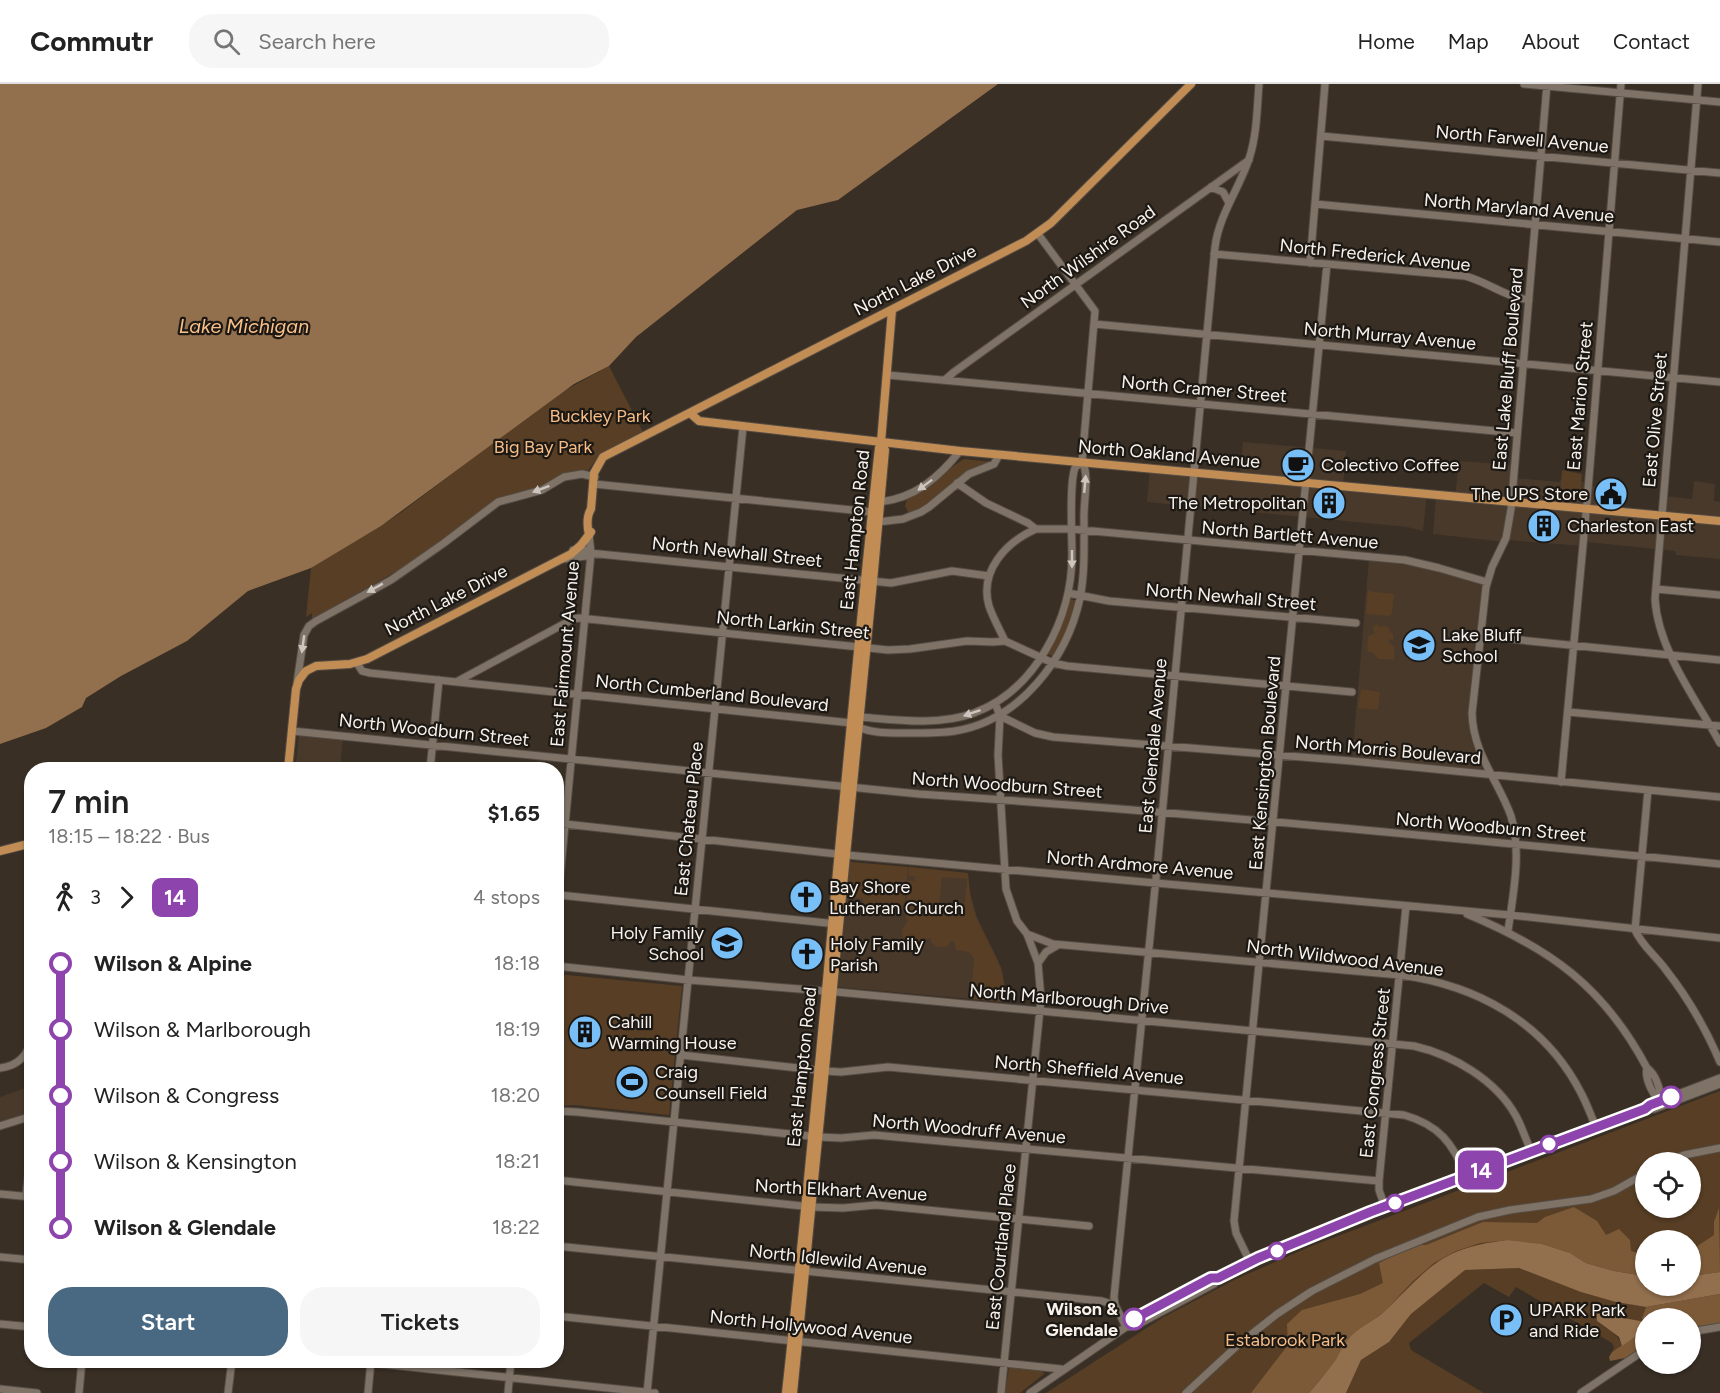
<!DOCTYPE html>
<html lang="en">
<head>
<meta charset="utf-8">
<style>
  body { margin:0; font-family:Figtree,sans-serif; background:#f6f6f6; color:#222; height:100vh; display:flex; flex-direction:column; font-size:22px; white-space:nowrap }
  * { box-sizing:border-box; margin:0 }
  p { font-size:20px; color:#767676 }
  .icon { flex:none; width:33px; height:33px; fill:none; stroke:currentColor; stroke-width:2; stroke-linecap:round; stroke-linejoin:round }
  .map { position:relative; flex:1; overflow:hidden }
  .sheet { position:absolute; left:24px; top:678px; width:540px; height:606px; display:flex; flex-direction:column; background:#fff; border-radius:24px; box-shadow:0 2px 4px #0004 }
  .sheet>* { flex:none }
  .badge { padding:0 12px; border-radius:9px; font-size:21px; line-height:39px }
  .tools { position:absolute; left:1635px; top:1068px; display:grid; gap:12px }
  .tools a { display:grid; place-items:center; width:66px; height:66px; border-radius:50%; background:#fff; box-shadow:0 2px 4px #0004; font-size:30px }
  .map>.badge { position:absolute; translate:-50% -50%; box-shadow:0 0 0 3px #fff }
  .legs { display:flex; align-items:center; gap:9px; height:66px; padding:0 24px; font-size:20px }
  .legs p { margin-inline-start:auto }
  .summary { display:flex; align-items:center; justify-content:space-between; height:102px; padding:0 24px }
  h1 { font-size:33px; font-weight:600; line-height:45px }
  .primary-button { display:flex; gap:12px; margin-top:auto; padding:12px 24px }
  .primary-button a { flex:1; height:69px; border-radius:24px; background:#496982; color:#fff; font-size:24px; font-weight:600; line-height:69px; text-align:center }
  .primary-button a+a { background:#f6f6f6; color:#222 }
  ul { padding:0 24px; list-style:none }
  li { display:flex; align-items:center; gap:21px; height:66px; font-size:22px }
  li i { display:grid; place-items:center; width:9px; height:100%; margin:0 8px; background:currentColor }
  li i::after { content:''; width:15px; height:15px; margin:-8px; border:4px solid; border-radius:50%; background:#fff }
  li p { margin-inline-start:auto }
  li:first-child i { background:linear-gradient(#0000 50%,currentColor 0) }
  li:last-child i { background:linear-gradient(currentColor 50%,#0000 0) }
  header { display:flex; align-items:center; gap:36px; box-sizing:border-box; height:84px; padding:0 30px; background:#fff; border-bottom:2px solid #e0e0e0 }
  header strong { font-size:28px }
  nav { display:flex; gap:33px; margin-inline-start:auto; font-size:21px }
  .search { width:420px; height:54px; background:#f6f6f6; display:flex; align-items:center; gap:15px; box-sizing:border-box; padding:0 21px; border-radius:24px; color:#767676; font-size:22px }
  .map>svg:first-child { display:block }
  .built { fill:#48392b }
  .green { fill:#573e24; fill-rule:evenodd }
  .forest { fill:#7c5a38 }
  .water { fill:#926f4d }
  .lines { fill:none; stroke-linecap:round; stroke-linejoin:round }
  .minor-casing { stroke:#544c43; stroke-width:9 }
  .major-casing { stroke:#544c43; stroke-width:10 }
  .minor { stroke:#7f7368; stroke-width:7 }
  .major { stroke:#c28d55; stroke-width:8 }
  .oneway { fill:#cec6be }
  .line-1-casing { stroke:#fff; stroke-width:14 }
  .line-1 { stroke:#8e44ad; stroke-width:9 }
  .stop-1-dot { fill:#fff; stroke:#8e44ad; stroke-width:3 }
  .labels { text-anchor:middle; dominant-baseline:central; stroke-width:4.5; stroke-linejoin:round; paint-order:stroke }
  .street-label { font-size:18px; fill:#f9f2ec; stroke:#1c1814 }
  .park-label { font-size:18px; fill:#f6bd87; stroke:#1c1814 }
  .poi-label { font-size:18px; fill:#f9f2ec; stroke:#1c1814; text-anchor:start }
  .stop-label { font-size:18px; font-weight:bold; fill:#f9f2ec; stroke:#1c1814; text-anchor:end }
  .water-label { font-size:20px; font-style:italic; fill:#fac18a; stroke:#1c1814 }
</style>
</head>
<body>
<header>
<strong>Commutr</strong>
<div class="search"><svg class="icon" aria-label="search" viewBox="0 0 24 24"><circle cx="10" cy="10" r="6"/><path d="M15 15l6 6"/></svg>Search here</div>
<nav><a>Home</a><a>Map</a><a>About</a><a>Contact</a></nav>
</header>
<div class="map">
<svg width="1720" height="1309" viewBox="0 0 1720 1309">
  <rect width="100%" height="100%" fill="#392f25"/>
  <path class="built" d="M1243,358L1346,367L1343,402L1427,410L1423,447L1407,443L1147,418L1150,384L1240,393Z
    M1459,377L1515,381L1514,394L1560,398V396L1588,398L1589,402L1625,405L1623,427L1662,432L1664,412L1692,415L1694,397L1715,400L1714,417L1720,418V475L1676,471L1675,467L1587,458H1584L1583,462L1506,456L1505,458L1433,450L1436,411L1455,413Z
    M1369,475L1421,481L1482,501L1469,633L1471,654L1482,683L1481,686L1352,676Z
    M299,651L343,655L340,684L296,680Z
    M850,778L968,789L970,809L977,833L1002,885L1005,907V918L838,903Z
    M31,1002V1032L0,1042V1013Z"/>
  <path class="green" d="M609,282L644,350L600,370L587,388L565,389L539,403L495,416L409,480L312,535V529L306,533L311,484L329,470L368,450L399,430L555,312Z
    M964,375L992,378L963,391L938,413L909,430L905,422L907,415L919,409L944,388Z
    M1562,386L1582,390L1580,417L1560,414Z
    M1368,507L1394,510L1392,530L1389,532L1366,530Z
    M1070,515L1076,517L1063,555L1053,572L1047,570L1061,542Z
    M1377,540L1380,543L1387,542L1393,551V556L1389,555V558L1394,562V576L1378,575L1373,569L1367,567L1368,552L1375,549L1372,543Z
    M1361,605L1380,608L1378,626L1358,624Z
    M850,778L908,783L904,825L888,824L887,826L862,824L863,815L847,812Z
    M909,783L968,789C969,804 971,820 977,835C990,865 1007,883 1005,918L971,915L974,874L969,868L956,866L954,857H951L947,863H938L931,859V854C923,855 912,860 903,855L902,846L908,836L906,835L908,797H914L915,793L910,792L908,795ZM942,793L967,795L964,827L939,825Z
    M557,890L682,902L669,1031L574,1021L557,1022Z
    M1720,1007V1188L1691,1192L1690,1156H1646L1645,1192L1508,1156L1349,1254L1309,1309H1046L1162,1234L1234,1196L1309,1163ZM1646,1078H1690V1124H1646Z
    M1519,1184C1561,1200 1602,1216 1646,1223L1642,1234L1644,1239L1605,1229H1596L1597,1237C1605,1245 1620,1250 1622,1262L1612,1268L1614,1263L1612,1259L1516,1203L1509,1213L1484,1199L1409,1259L1411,1266L1484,1309H1346L1361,1276L1389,1258L1411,1230L1464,1186Z
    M1009,1283L1042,1286L1044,1290L1020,1309H1005Z"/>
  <path class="forest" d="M1574,1123L1597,1137L1606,1151L1619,1145L1630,1156L1631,1167L1645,1171V1192L1614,1187L1586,1179L1570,1169L1542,1160L1508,1156L1480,1159L1456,1167L1434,1179L1412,1198L1385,1227L1349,1254L1335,1278L1309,1309H1251L1288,1261L1287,1240L1302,1226L1360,1210L1383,1199L1379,1179L1414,1161H1426L1483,1138L1537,1139L1545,1133Z
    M1719,1124L1720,1188L1691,1192L1690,1163H1696L1714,1151V1138Z
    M1720,1210V1240L1691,1244L1690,1234H1646L1645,1261L1625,1274L1610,1277L1609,1273L1612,1268L1645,1246V1243L1642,1234L1646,1223Z"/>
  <path class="water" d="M0,0H998L838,116L797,126L636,253L609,282L574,300L381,442L311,484L248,507L187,557L121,592L86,614L82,623L46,644L0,660Z
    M1508,1156L1542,1160L1570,1169L1586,1179L1614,1187L1645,1192L1646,1202H1690L1691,1192L1720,1188V1210L1646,1223L1616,1218L1581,1208L1519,1184L1465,1186L1411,1230L1389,1258L1361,1276L1346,1309H1309C1318,1298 1327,1288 1335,1277C1340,1269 1344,1259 1350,1253C1361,1242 1376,1236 1387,1225C1432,1181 1441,1164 1508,1156Z
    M1596,1229L1640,1237L1644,1239L1645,1246L1622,1262L1619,1253L1597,1237Z"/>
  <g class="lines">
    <defs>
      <path id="minor" d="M1524,0L1720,18
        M1698,0L1655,515C1658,566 1696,615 1720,659
        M1321,52L1720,89
        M1211,103L1223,108L1229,119
        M1315,120L1720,158
        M1214,170L1465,192C1488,198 1505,213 1529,216
        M1310,179L1325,0
        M1094,240L1720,298
        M887,291L1517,349
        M946,295L954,288L1249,76
        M957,399L986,419L1028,439L1036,445H1071L1405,476L1439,484L1487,498
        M594,400L872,428
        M877,421L880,418C915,414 938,394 960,367
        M876,435L878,438L903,435L921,428L929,423L969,390L994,380L999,371
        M573,466H587L589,469L891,499L952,487L989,492
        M563,475L586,472L589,469
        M1656,505L1720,511
        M1068,509L1109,517L1356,539
        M1480,552L1720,576
        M1005,557C1000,546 993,534 989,522C979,487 1006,458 1036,445
        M357,579L362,587L370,589L852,639C866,651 896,649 914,649C928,649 942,649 955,647C1019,637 1067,575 1080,514C1085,489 1084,462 1084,436C1083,421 1090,389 1082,378L1095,227L1038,150
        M458,597L573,535L579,534L888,566L910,565L967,557L993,558L1005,557L1053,579L1067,582L1352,608
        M297,599L304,551L309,542L316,537L391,496L444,459L498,418L542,406L564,393L582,390L595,393
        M995,619L1000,632L1035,649L1053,653L1352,677L1720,713
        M1568,628L1720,642
        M1000,632L998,671L1006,805L1017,837L1027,850L1038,879L1041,915L1001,1309
        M858,635L860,633C897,636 938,642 974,629C1036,606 1072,534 1072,471C1072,452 1069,399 1075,384C1077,381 1079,380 1082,378
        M292,647L919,710C1186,728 1453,754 1720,780
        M430,686L439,596
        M1561,698L1587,418L1621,0
        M1648,706L1635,846C1642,862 1656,872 1666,886C1688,914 1706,945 1720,978
        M556,739L846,771L1510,831L1720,854
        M559,811L837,840
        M1467,830C1551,865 1604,903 1647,984
        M556,835L591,469L589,451
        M1508,847C1513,811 1522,768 1511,732C1498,696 1473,670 1472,629L1486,503L1492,483L1506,454L1511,425L1547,0
        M1027,850L1053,860L1400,891C1476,901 1545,938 1581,1009C1587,1020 1591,1032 1596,1043
        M1038,879L1046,868L1058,861
        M556,882L689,896L837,908L1414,962C1453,971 1496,996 1516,1032C1522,1043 1526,1056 1531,1067
        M681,971L825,987L841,988L888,983L1404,1031C1439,1041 1453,1059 1466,1092
        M0,984C18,982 27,972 32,955
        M1647,984C1658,992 1661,1010 1662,1022C1655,1012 1644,997 1647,984Z
        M1645,1025L1652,1020L1720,994
        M556,1027L577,1028L819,1053L841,1054L874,1051L1379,1097
        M0,1042L32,1032
        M1666,1078L1684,1071L1720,1064
        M556,1096L812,1123L843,1124L876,1121L1089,1142
        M0,1110L32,1113
        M26,1112L32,1058
        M1385,1123L1379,1106V1097L1406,822
        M556,1162L1102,1217L1115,1221
        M0,1173L32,1176
        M1250,1178L1236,1149L1234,1137L1327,180
        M556,1232L1061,1285
        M0,1240L32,1243
        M1126,1243L1115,1221L1114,1213L1159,764L1215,163C1219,131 1239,105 1249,75C1257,51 1257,25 1259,0
        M1126,1243L1135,1242L1214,1200L1218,1194
        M1690,1248L1720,1243
        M344,1276L655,1309
        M0,1305L37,1309
        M79,1309L82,1276
        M228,1309L232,1276
        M368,1309L371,1276
        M508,1309L511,1276
        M647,1309L743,343
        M1030,1309L1126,1243L1132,1236L1211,1194H1218L1258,1174L1370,1128L1596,1043L1645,1025H1654L1720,1000
        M1186,1309L1239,1260L1277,1230L1312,1207L1375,1175L1478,1133L1510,1126L1591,1115L1614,1107L1646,1089
        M1581,1309L1646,1265"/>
      <path id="major" d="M690,329L699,337L960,367L1720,437
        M589,451C587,442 586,433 591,425L594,389L603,373L1026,157L1051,139L1191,0
        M288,686L296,605L299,596L306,587L316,582L350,580L367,575L571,470L581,461L591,448
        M0,767L32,759
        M786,1309C821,994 844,679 879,364L881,358L892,226
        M793,1309L873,497L885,366L881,358"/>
    </defs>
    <use href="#minor" class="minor-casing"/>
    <use href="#major" class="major-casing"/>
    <use href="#minor" class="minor"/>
    <use href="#major" class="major"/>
  </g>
  <defs><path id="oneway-solid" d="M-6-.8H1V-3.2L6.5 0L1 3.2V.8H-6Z" transform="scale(1.5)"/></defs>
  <g class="oneway">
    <use href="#oneway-solid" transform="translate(1085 400) rotate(-85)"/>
    <use href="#oneway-solid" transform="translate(925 401) rotate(143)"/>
    <use href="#oneway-solid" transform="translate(541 405) rotate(159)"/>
    <use href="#oneway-solid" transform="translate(1072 475) rotate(90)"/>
    <use href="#oneway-solid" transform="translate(375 504) rotate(151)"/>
    <use href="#oneway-solid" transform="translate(303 560) rotate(98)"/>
    <use href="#oneway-solid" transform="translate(972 629) rotate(161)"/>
  </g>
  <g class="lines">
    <defs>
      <path id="line-1" d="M1134,1235L1211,1194H1218L1258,1174L1370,1128L1645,1025L1650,1021L1671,1013"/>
    </defs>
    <use href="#line-1" class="line-1-casing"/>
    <use href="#line-1" class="line-1"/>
  </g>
  <defs>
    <symbol id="cafe-disc" viewBox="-11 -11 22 22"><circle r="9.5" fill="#78bff8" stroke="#1c1814"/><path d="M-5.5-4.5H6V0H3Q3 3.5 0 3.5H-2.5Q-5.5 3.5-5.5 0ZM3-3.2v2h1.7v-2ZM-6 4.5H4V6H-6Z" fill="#111"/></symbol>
    <symbol id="civic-disc" viewBox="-11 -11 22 22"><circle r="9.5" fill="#78bff8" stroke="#1c1814"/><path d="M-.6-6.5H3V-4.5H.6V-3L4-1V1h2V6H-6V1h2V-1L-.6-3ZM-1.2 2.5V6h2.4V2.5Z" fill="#111"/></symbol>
    <symbol id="building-disc" viewBox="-11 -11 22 22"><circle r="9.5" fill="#78bff8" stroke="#1c1814"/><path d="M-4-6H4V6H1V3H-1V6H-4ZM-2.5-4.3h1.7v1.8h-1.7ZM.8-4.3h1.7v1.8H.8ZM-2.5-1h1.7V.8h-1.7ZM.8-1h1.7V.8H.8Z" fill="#111"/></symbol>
    <symbol id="school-disc" viewBox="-11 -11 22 22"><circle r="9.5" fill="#78bff8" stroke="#1c1814"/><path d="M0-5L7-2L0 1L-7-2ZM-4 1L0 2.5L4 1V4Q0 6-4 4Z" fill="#111"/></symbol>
    <symbol id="church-disc" viewBox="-11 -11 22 22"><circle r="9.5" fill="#78bff8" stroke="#1c1814"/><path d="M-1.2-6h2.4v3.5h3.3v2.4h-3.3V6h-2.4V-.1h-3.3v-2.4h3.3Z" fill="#111"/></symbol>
    <symbol id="stadium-disc" viewBox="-11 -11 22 22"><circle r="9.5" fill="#78bff8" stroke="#1c1814"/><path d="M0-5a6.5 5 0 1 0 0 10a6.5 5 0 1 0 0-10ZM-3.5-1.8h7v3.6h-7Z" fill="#111"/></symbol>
    <symbol id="parking-disc" viewBox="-11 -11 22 22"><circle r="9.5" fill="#78bff8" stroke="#1c1814"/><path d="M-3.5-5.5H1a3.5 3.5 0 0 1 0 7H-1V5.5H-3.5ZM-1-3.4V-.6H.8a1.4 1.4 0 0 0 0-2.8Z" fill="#111"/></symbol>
  </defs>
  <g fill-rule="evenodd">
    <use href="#cafe-disc" x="1279" y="362" width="38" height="38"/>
    <use href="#civic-disc" x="1592" y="391" width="38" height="38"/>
    <use href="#building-disc" x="1310" y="400" width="38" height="38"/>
    <use href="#building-disc" x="1525" y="423" width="38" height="38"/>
    <use href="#school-disc" x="1400" y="542" width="38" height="38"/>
    <use href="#church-disc" x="787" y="794" width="38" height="38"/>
    <use href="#school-disc" x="708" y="840" width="38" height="38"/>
    <use href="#church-disc" x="788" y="851" width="38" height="38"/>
    <use href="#building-disc" x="566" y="929" width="38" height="38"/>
    <use href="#stadium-disc" x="613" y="979" width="38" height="38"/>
    <use href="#parking-disc" x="1487" y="1217" width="38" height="38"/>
  </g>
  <g class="stop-1-dot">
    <circle cx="1671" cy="1013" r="10"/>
    <circle cx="1549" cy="1060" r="8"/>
    <circle cx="1395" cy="1119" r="8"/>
    <circle cx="1277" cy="1167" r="8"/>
    <circle cx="1134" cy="1235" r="10"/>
  </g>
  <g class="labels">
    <g class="street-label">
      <text transform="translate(1522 55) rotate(5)">North Farwell Avenue</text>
      <text transform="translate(1519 124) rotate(5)">North Maryland Avenue</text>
      <text transform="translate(1375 171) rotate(6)">North Frederick Avenue</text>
      <text transform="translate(1088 173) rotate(-36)">North Wilshire Road</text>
      <text transform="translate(915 196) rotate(-27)">North Lake Drive</text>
      <text transform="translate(1390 252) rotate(5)">North Murray Avenue</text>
      <text transform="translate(1508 285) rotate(-85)">East Lake Bluff Boulevard</text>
      <text transform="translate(1204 305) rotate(5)">North Cramer Street</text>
      <text transform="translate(1580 312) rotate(-85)">East Marion Street</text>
      <text transform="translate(1655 336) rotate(-85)">East Olive Street</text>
      <text transform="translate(1169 370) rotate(5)">North Oakland Avenue</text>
      <text transform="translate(855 446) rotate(-84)">East Hampton Road</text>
      <text transform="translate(1290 451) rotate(5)">North Bartlett Avenue</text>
      <text transform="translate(737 468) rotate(6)">North Newhall Street</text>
      <text transform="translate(1231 513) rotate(5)">North Newhall Street</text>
      <text transform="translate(446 516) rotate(-27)">North Lake Drive</text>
      <text transform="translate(793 541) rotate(6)">North Larkin Street</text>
      <text transform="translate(565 570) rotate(-85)">East Fairmount Avenue</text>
      <text transform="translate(712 609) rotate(6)">North Cumberland Boulevard</text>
      <text transform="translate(434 646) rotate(6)">North Woodburn Street</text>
      <text transform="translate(1153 662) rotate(-85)">East Glendale Avenue</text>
      <text transform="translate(1388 666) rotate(5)">North Morris Boulevard</text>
      <text transform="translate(1265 679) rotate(-85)">East Kensington Boulevard</text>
      <text transform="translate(1007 701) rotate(4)">North Woodburn Street</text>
      <text transform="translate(689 735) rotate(-84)">East Chateau Place</text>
      <text transform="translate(1491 743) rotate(5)">North Woodburn Street</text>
      <text transform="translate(1140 781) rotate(5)">North Ardmore Avenue</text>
      <text transform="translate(1345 874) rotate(7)">North Wildwood Avenue</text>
      <text transform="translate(1069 915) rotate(5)">North Marlborough Drive</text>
      <text transform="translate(802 983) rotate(-84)">East Hampton Road</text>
      <text transform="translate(1089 986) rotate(5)">North Sheffield Avenue</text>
      <text transform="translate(1375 989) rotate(-84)">East Congress Street</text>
      <text transform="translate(969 1045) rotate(5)">North Woodruff Avenue</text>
      <text transform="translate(841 1106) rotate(3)">North Elkhart Avenue</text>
      <text transform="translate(1001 1163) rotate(-84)">East Courtland Place</text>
      <text transform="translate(838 1176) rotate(6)">North Idlewild Avenue</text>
      <text transform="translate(811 1243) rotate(6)">North Hollywood Avenue</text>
    </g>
    <g class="park-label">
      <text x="600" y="332">Buckley Park</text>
      <text x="543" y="363">Big Bay Park</text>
      <text x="1285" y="1256">Estabrook Park</text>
    </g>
    <g class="poi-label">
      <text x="1321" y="381">Colectivo Coffee</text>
      <text x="1588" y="410" text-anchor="end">The UPS Store</text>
      <text x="1306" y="419" text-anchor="end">The Metropolitan</text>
      <text x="1567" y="442">Charleston East</text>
      <text x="1442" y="551">Lake Bluff<tspan x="1442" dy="21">School</tspan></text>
      <text x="829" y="803">Bay Shore<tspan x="829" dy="21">Lutheran Church</tspan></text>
      <text x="704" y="849" text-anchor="end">Holy Family<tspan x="704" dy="21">School</tspan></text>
      <text x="830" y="860">Holy Family<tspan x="830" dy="21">Parish</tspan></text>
      <text x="608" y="938">Cahill<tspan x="608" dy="21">Warming House</tspan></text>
      <text x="655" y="988">Craig<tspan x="655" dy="21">Counsell Field</tspan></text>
      <text x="1529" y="1226">UPARK Park<tspan x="1529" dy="21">and Ride</tspan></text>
    </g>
    <g class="stop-label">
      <text x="1118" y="1225">Wilson &amp;<tspan x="1118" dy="21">Glendale</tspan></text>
    </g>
    <g class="water-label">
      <text x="244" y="242">Lake Michigan</text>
    </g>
  </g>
</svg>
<div class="tools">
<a><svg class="icon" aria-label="locate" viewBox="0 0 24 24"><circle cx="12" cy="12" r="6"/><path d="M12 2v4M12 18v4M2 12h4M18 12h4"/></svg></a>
<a>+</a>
<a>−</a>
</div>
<b class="badge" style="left:1481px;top:1086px;background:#8e44ad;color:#fff">14</b>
<section class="sheet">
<div class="summary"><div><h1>7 min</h1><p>18:15 – 18:22 · Bus</p></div><b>$1.65</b></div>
<div class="legs"><svg class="icon" aria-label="walk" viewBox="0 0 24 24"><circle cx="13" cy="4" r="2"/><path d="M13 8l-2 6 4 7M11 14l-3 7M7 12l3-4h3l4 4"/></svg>3<svg class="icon" aria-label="forward" viewBox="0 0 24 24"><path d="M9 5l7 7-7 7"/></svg><b class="badge" style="background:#8e44ad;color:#fff">14</b><p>4 stops</p></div>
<ul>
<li><i style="color:#8e44ad"></i><b>Wilson &amp; Alpine</b><p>18:18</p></li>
<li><i style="color:#8e44ad"></i><span>Wilson &amp; Marlborough</span><p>18:19</p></li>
<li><i style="color:#8e44ad"></i><span>Wilson &amp; Congress</span><p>18:20</p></li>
<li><i style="color:#8e44ad"></i><span>Wilson &amp; Kensington</span><p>18:21</p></li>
<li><i style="color:#8e44ad"></i><b>Wilson &amp; Glendale</b><p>18:22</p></li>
</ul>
<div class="primary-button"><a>Start</a><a>Tickets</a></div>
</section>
</div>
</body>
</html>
